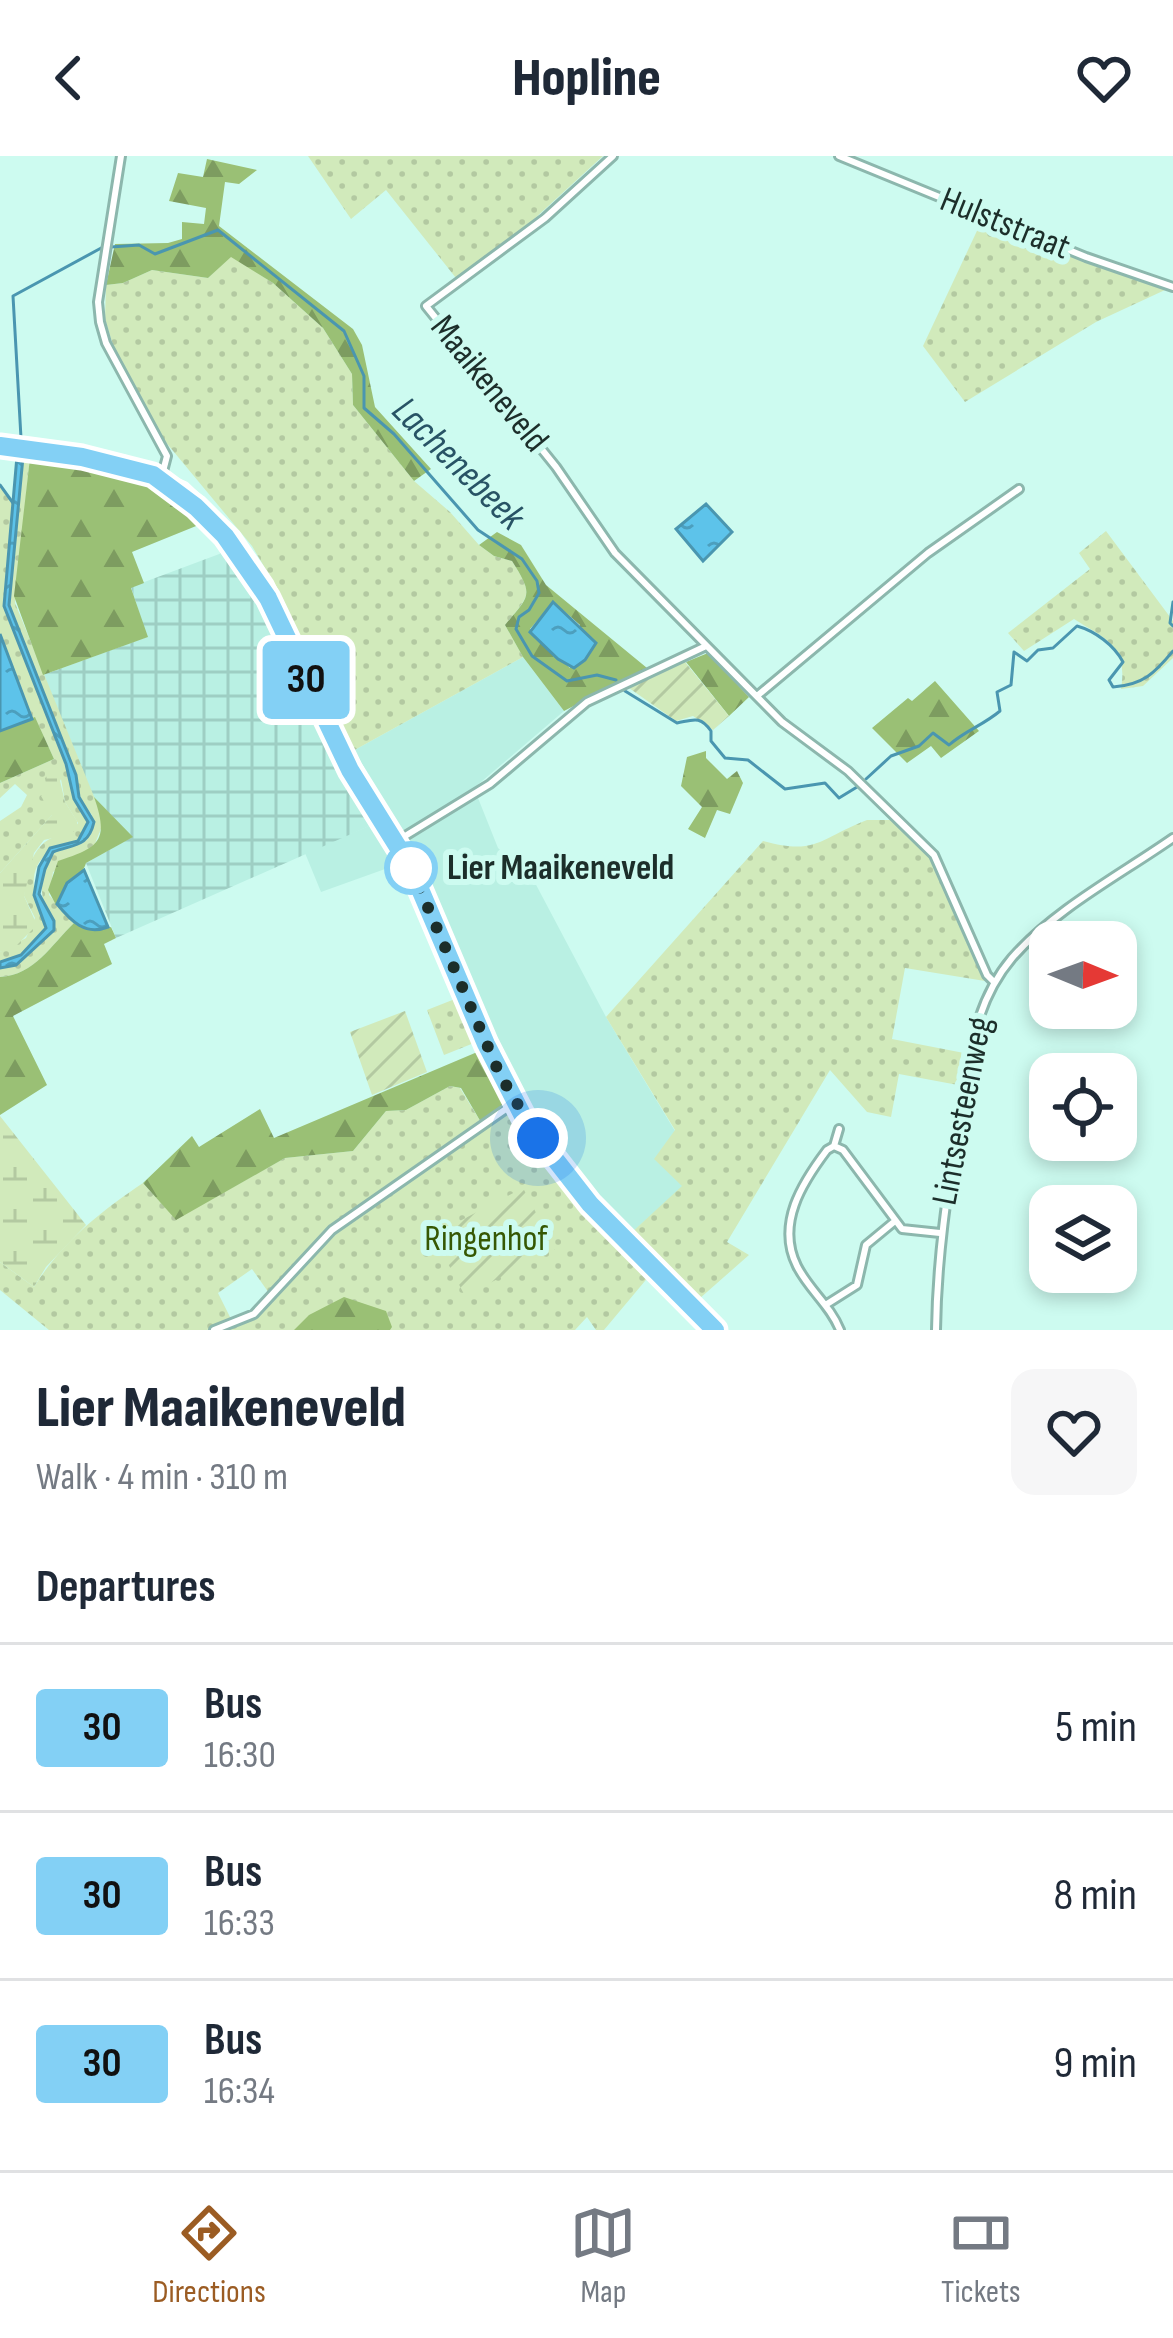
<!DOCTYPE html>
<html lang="en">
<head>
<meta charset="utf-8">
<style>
  body { margin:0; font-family:"Sofia Sans Condensed",sans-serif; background:#f6f6f7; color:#1f2937; height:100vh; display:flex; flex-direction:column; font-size:45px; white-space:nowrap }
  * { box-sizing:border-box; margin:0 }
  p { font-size:39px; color:#747a83 }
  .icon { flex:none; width:66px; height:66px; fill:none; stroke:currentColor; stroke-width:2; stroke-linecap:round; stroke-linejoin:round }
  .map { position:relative; height:1174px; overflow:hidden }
  .drawer { display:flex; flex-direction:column; background:#fff; flex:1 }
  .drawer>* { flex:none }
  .badge { padding:0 24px; border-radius:9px; font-size:42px; line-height:78px }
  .needle { width:78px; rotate:91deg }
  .fabs { position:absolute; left:1029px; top:765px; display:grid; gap:24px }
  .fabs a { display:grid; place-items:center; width:108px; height:108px; border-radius:24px; background:#fff; box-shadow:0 6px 18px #0003; font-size:60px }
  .you { position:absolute; width:60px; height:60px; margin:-30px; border:9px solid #fff; border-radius:50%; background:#1a73e8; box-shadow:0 0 0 18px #1a73e833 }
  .map>.badge { position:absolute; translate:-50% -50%; box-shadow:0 0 0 6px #fff }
  h2 { padding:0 36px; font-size:45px; line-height:108px }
  .round { display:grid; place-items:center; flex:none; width:126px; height:126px; border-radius:24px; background:#f6f6f7 }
  .headline { display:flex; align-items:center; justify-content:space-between; height:204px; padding:0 36px }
  h1 { font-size:57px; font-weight:800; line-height:90px }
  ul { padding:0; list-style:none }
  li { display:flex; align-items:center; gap:36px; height:168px; padding:0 36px; border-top:3px solid #e0e1e3 }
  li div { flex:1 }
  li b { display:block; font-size:45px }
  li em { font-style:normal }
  li .badge { min-width:132px; font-weight:700; text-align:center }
  header { display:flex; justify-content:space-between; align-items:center; height:156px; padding:0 36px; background:#fff; font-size:54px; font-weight:800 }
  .tab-bar { display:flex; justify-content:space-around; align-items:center; height:168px; border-top:3px solid #e0e1e3; background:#fff; font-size:33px; color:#747a83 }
  .tab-bar a { display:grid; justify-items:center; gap:6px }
  .tab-bar .on { color:#9b5c23 }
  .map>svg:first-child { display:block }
  .built { fill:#b9f0e3 }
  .industrial { fill:url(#industrial-grid) }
  .grass { fill:url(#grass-dots) }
  .forest { fill:url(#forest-firs); fill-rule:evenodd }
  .wetland { fill:url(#wetland-marsh) }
  .garden { fill:url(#garden-furrows) }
  .water { fill:url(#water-ripples); stroke:#4a96b0; stroke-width:3 }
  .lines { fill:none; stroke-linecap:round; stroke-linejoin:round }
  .stream { stroke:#4a96b0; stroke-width:3 }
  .minor-casing { stroke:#8cb7ad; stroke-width:12 }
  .major-casing { stroke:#fff; stroke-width:15 }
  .minor { stroke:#fff; stroke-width:6 }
  .major { stroke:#85ebf2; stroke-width:9 }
  .line-casing { stroke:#fff; stroke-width:27 }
  .line { stroke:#83d0f5; stroke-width:18 }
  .walk { stroke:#1c2e2a; stroke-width:12; stroke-dasharray:0 21.6 }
  .stop-dot { fill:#fff; stroke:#83d0f5; stroke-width:6 }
  .labels { text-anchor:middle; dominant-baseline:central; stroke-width:12; stroke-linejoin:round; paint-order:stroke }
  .street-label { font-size:36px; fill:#1c2e2a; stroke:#cdfbf0 }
  .stop-label { font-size:36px; font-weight:bold; fill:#1c2e2a; stroke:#cdfbf0; text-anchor:start }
  .park-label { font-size:36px; fill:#365803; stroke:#cdfbf0 }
  .water-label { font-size:39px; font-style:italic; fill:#285365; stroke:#cdfbf0 }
</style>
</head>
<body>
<header><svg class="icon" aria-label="back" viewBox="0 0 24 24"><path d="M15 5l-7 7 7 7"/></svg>Hopline<svg class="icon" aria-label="heart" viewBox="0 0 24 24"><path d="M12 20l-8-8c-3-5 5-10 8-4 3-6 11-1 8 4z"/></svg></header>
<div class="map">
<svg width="1173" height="1174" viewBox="0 0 1173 1174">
  <defs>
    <pattern id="industrial-grid" width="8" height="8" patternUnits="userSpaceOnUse" patternTransform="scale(3)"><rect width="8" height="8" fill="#b9f0e3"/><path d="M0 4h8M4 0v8" fill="none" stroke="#9ecec3"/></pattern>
    <pattern id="grass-dots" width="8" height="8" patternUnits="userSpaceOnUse" patternTransform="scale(3)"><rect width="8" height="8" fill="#d1eabb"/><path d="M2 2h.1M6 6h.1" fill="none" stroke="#b3c9a1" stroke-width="1.8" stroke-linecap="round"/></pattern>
    <pattern id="forest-firs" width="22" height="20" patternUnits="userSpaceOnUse" patternTransform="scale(3)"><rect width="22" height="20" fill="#9ac075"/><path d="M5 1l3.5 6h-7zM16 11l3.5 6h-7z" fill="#7d9c60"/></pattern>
    <pattern id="wetland-marsh" width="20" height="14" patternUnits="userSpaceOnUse" patternTransform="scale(3)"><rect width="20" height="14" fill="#d1eabb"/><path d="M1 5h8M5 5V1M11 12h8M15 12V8" fill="none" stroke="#b3c9a1"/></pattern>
    <pattern id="garden-furrows" width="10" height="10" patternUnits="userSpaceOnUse" patternTransform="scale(3)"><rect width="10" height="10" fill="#d1eabb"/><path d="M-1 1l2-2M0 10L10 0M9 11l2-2" fill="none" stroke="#b3c9a1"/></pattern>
    <pattern id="water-ripples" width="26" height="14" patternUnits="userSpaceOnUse" patternTransform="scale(3)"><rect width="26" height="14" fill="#5dc3ea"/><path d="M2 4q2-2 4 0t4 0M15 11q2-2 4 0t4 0" fill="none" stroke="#4c9fbe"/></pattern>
  </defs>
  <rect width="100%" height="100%" fill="#cdfbf0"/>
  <path class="built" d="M523,501L564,555L474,632L498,692L533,723L606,861L675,975L683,1031L630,1078L565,1006L519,936L432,738L351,596Z
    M376,667L399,708L321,736L305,697Z"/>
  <path class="industrial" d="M230,394L261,440L376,667L116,782L86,707L132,681L93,640L43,519L147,481L131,431Z"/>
  <path class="grass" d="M308,0H603L521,75L456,122L386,34L351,63Z
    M983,62L1165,134L1096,166L965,246L923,190Z
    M231,100L273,127L323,172L352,218L353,249L414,325L450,356L479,389L494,400L512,405C534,440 530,438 505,469L523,501L351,596L278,434L252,390L159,278L113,189L105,163L106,129L123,127L152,114L208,122Z
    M23,301L30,302L15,447L104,665L94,690L53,716L49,739L74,767C51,789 35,819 0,821V812L16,809L54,775C42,745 34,725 53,696L87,684L92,659L79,641L76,619L9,449Z
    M0,329L12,346L4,450L66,608L77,649L88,666L78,685C54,691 31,700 34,733C35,746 45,759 46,772L21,799L0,806V796L26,782L35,762L24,740C26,710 36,678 70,678L78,667L65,646L61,623L49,648L53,658L0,717V665L21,651L27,639L15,628L0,642V627L54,603L35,562L32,563L0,478Z
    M1106,375L1173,465V502L1143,530L1121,533C1128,490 1107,484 1074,463L1024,495L1008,477L1090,413L1079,397Z
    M867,664H892L927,698L938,716L985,825L905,812L892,883L964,897L958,929L899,918L891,961L867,956L830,914L727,1086L749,1099L699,1143L630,1078L682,1030L654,1003L675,974L606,861L763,685C817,700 820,682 867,664Z
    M460,841L479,885L444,899L427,854Z
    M450,930L460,932L482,968L331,1072L271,1140L252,1113L218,1137L232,1165L207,1174H49L0,1134V1106L34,1131C62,1086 100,1056 143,1027L176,1063L285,1002L353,995L386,955L406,954Z
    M510,955C549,1019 596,1067 650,1119L604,1174H596L587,1161L575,1174H225C284,1149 297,1109 342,1071C394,1028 455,993 510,955Z"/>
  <path class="forest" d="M207,3L257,14L239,28L225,26L219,70L353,173L362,189L375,251L431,313L414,325L353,249L352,218L323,172L273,127L231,101L208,122L152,114L123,127L106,129L115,88L168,87L182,83V66L204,68L206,52L169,45L178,17L203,21Z
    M30,302C111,317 138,310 206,366L132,396L144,427L131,432L148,481L43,519L14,440Z
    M497,376L521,389L546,429L647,512L564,555L523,501L505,469C530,439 534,440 512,405L494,400L479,389ZM550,450L564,455L580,469L570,512L530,473Z
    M708,497L749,541L729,560L686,506Z
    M935,525L979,575L941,602L931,590L907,607L872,572L908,542L912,545Z
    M35,561L54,603L0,627V575Z
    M706,595V602L727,623L737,615L743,627L730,658L717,654L705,682L688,673L702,651L681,630L687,601Z
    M94,641L133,681L86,707C82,722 62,729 56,749L48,734L58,705C98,692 110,686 94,641Z
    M74,767L98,775L111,771L116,782L104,788L112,808L13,860L47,929L0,959V821C35,819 51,789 74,767Z
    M482,894L509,950L482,968L461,932L450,930L406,954L386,955L353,995L285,1002L176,1064L143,1027L192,980L199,991L260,953L274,982Z
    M344,1141L386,1155L392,1171L390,1174H294L309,1159Z"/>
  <path class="wetland" d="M57,612L65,646L77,665V672L71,678L44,684L34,697L24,740L37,769L15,791L0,796V717L52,659L41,640L47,634L45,622Z
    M0,960L86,1069L46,1111L34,1131L0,1106Z"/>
  <path class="garden" d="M685,506L729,560L713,574L693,560L676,565L629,532Z
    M405,855L427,916L372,939L350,876Z
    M523,1032L555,1093L465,1140L433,1079Z"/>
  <path class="water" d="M17,300L23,301L9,449L76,619L79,641L94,666C88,692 73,688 53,696L45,713L39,738L54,765V774L16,809L0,812V806L21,799L46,772L34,739L39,711L50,692L78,685L88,666L74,643L66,608L4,450Z
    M706,348L732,376L703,405L676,373Z
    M553,446L596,487L585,504L574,512L558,503L530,476Z
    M0,478L32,563L0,575Z
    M84,714L108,771C85,780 71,765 57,748L67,727Z"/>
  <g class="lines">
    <path class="stream" d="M111,91L139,89L155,98L218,74L344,175L364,220V252L394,278L478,374L522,403L537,425L539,437L529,454L519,461L516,473L532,500L567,525L597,519L616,524
      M21,282L13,140L103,91
      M0,329L13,347
      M1173,446L1170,467L1173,470
      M625,535L677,567C693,564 700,559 711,575V585L725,602L748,604L785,633L825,627L839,642L857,631
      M866,623L891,600L919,590L933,577L949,589C966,574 982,570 1000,555L997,536L1011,529L1014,496L1027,505L1038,494L1053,492L1077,470C1095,475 1114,489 1123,506L1109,524L1113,531C1143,529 1155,517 1173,495"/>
    <defs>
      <path id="minor" d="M121,0L98,146L100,166L106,187L167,300L161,323
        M613,0L545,62L426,150L556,311L615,397L782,566L848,615L934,699L987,819L994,826
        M839,0L1086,101L1173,131
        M757,540L928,397L1019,333
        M397,685L490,628L587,546L706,490
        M834,990L839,973
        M827,1148L857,1129L866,1089L895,1065
        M214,1174L254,1158L332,1074L516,946
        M840,1174C830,1149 809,1134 797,1110C776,1068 802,1027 827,994L834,990L843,994L902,1073L940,1077
        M936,1174C937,1103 947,1035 959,965C969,907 972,849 1012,802C1055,753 1120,719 1173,682"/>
      <path id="major" d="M0,290L124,306L183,332L234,380L267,428L349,600L411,712L486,888L526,966L589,1048L715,1174
        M161,323L163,329C261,385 296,505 343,600"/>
    </defs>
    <use href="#minor" class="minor-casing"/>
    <use href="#major" class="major-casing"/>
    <use href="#minor" class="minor"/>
    <use href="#major" class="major"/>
  </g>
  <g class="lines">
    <defs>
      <path id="line" d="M0,290L82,301L153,319L196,351L225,380L268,442L350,614L411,712L486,888L526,966L590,1048L715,1174"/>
    </defs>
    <use href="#line" class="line-casing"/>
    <use href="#line" class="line"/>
    <path class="walk" d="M411,712L500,919L538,982"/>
  </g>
  <circle class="stop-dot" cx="411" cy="712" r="24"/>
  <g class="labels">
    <g class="street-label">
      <text transform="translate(1005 68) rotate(22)">Hulststraat</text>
      <text transform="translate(489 228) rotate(51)">Maaikeneveld</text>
      <text transform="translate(963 955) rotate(-79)">Lintsesteenweg</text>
    </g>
    <g class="stop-label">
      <text x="447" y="712">Lier Maaikeneveld</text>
    </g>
    <g class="park-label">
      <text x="486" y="1083">Ringenhof</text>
    </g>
    <g class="water-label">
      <text transform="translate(458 308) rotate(45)">Lachenebeek</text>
    </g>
  </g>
</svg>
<div class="fabs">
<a><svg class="needle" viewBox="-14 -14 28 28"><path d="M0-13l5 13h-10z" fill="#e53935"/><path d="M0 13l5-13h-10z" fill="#747a83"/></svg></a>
<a><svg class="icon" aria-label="locate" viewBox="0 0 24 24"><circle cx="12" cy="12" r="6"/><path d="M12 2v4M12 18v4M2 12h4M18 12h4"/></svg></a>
<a><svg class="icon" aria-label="layers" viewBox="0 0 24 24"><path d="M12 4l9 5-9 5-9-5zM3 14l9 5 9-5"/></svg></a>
</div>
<div class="you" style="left:538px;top:982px"></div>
<b class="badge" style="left:306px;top:524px;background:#83d0f5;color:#111">30</b>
</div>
<section class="drawer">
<div class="headline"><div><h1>Lier Maaikeneveld</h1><p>Walk · 4 min · 310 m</p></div><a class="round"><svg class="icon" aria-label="heart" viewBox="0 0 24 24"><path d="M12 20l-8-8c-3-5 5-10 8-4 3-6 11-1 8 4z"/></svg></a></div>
<h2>Departures</h2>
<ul>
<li><span class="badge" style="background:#83d0f5;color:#111">30</span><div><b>Bus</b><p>16:30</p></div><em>5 min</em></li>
<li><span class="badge" style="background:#83d0f5;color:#111">30</span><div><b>Bus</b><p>16:33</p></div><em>8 min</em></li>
<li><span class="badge" style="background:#83d0f5;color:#111">30</span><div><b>Bus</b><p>16:34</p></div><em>9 min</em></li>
</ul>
</section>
<nav class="tab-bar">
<a class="on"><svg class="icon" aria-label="directions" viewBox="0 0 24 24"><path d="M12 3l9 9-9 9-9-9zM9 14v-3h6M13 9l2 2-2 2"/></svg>Directions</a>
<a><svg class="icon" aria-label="map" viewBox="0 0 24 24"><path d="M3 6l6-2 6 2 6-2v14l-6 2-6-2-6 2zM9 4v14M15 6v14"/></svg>Map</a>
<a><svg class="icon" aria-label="tickets" viewBox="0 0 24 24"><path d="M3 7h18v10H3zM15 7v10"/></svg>Tickets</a>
</nav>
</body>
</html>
